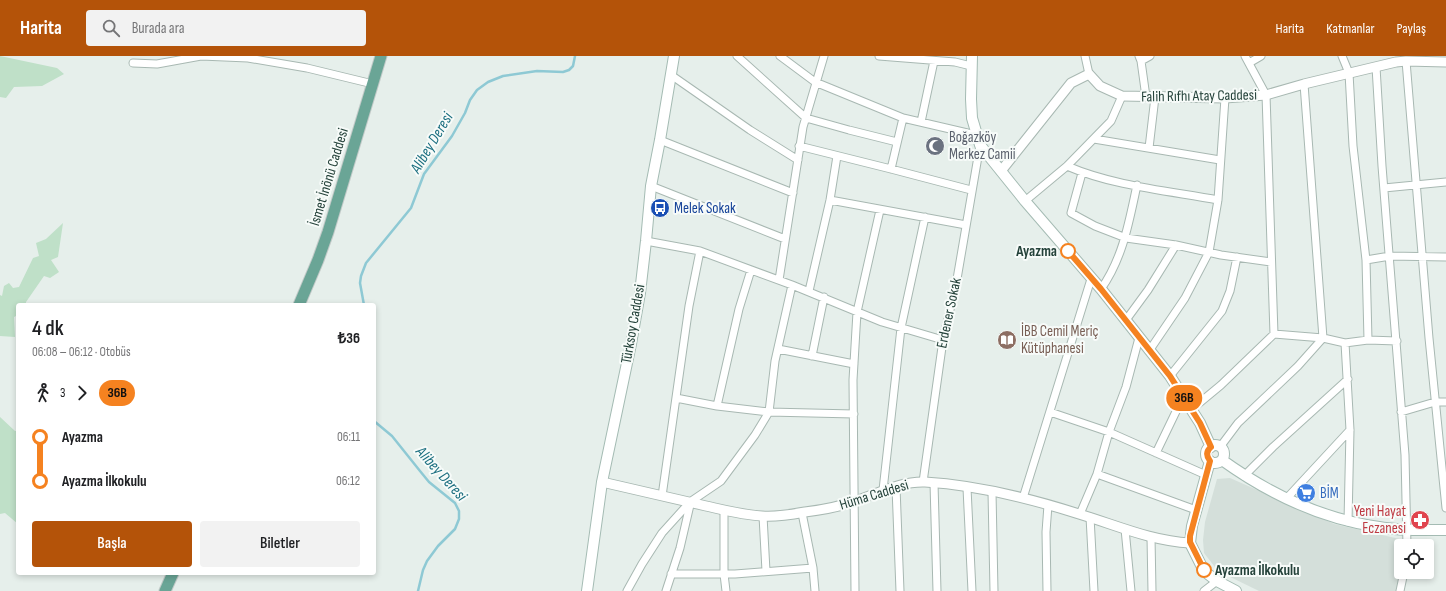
<!DOCTYPE html>
<html lang="tr">
<head>
<meta charset="utf-8">
<style>
  body { margin:0; font-family:"Sofia Sans Condensed",sans-serif; background:#f2f2f2; color:#202124; height:100vh; display:flex; flex-direction:column; font-size:15px; white-space:nowrap }
  * { box-sizing:border-box; margin:0 }
  p { font-size:13px; color:#757577 }
  .icon { flex:none; width:22px; height:22px; fill:none; stroke:currentColor; stroke-width:2; stroke-linecap:round; stroke-linejoin:round }
  .map { position:relative; flex:1; overflow:hidden }
  .side { position:absolute; left:16px; top:247px; width:360px; height:272px; display:flex; flex-direction:column; background:#fff; border-radius:4px; box-shadow:0 2px 6px #0003 }
  .side>* { flex:none }
  .badge { padding:0 8px; border-radius:13px; font-size:14px; line-height:26px }
  .buttons { position:absolute; left:1394px; top:483px; display:grid; gap:8px }
  .buttons a { display:grid; place-items:center; width:40px; height:40px; border-radius:4px; background:#fff; box-shadow:0 2px 6px #0003; font-size:20px }
  .map>.badge { position:absolute; translate:-50% -50%; box-shadow:0 0 0 2px #fff }
  .legs { display:flex; align-items:center; gap:6px; height:44px; padding:0 16px; font-size:13px }
  .legs p { margin-inline-start:auto }
  .overview { display:flex; align-items:center; justify-content:space-between; height:68px; padding:0 16px }
  h1 { font-size:22px; font-weight:600; line-height:30px }
  .cta { display:flex; gap:8px; margin-top:auto; padding:8px 16px }
  .cta a { flex:1; height:46px; border-radius:4px; background:#b45309; color:#fff; font-size:16px; font-weight:600; line-height:46px; text-align:center }
  .cta a+a { background:#f2f2f2; color:#202124 }
  ul { padding:0 16px; list-style:none }
  li { display:flex; align-items:center; gap:14px; height:44px; font-size:15px }
  li i { display:grid; place-items:center; width:6px; height:100%; margin:0 5px; background:currentColor }
  li i::after { content:''; width:10px; height:10px; margin:-5px; border:3px solid; border-radius:50%; background:#fff }
  li p { margin-inline-start:auto }
  li:first-child i { background:linear-gradient(#0000 50%,currentColor 0) }
  li:last-child i { background:linear-gradient(currentColor 50%,#0000 0) }
  header { display:flex; align-items:center; gap:24px; box-sizing:border-box; height:56px; padding:0 20px; background:#b45309; color:#fff }
  header strong { font-size:19px }
  nav { display:flex; gap:22px; margin-inline-start:auto; font-size:14px }
  .search { width:280px; height:36px; background:#f2f2f2; display:flex; align-items:center; gap:10px; box-sizing:border-box; padding:0 14px; border-radius:4px; color:#757577; font-size:15px }
  .map>svg:first-child { display:block }
  .built { fill:#d4dfda }
  .green { fill:#bfe0c8 }
  .lines { fill:none; stroke-linecap:round; stroke-linejoin:round }
  .stream { stroke:#8ec9d4; stroke-width:2.5 }
  .minor-casing { stroke:#a8b8b2; stroke-width:9 }
  .tertiary-casing { stroke:#a8b8b2; stroke-width:11 }
  .secondary-casing { stroke:#a4bbb3; stroke-width:12 }
  .primary-casing { stroke:#c2cac8; stroke-width:13 }
  .minor { stroke:#fff; stroke-width:7 }
  .tertiary { stroke:#fff; stroke-width:9 }
  .secondary { stroke:#fff; stroke-width:10 }
  .primary { stroke:#6aa596; stroke-width:11 }
  .line-1-casing { stroke:#fff; stroke-width:9 }
  .line-1 { stroke:#f58220; stroke-width:6 }
  .stop-1-dot { fill:#fff; stroke:#f58220; stroke-width:2 }
  .labels { text-anchor:middle; dominant-baseline:central; stroke-width:4; stroke-linejoin:round; paint-order:stroke }
  .street-label { font-size:15px; fill:#24423a; stroke:#f7fbf9 }
  .worship-label { font-size:15px; fill:#5b616d; stroke:#f7fbf9; text-anchor:start }
  .transit-label { font-size:15px; fill:#164399; stroke:#f7fbf9; text-anchor:start }
  .stop-label { font-size:15px; font-weight:bold; fill:#24423a; stroke:#f7fbf9; text-anchor:end }
  .education-label { font-size:15px; fill:#785e54; stroke:#f7fbf9; text-anchor:start }
  .shop-label { font-size:15px; fill:#366cbe; stroke:#f7fbf9; text-anchor:start }
  .health-label { font-size:15px; fill:#be3a42; stroke:#f7fbf9; text-anchor:end }
  .water-label { font-size:16px; font-style:italic; fill:#1c6f80; stroke:#f7fbf9 }
</style>
</head>
<body>
<header>
<strong>Harita</strong>
<div class="search"><svg class="icon" aria-label="search" viewBox="0 0 24 24"><circle cx="10" cy="10" r="6"/><path d="M15 15l6 6"/></svg>Burada ara</div>
<nav><a>Harita</a><a>Katmanlar</a><a>Paylaş</a></nav>
</header>
<div class="map">
<svg width="1446" height="535" viewBox="0 0 1446 535">
  <rect width="100%" height="100%" fill="#e6efeb"/>
  <path class="built" d="M1230,422L1334,468L1404,484L1403,490H1401V509L1398,535H1259L1218,515L1204,497L1203,484L1205,466L1217,423Z"/>
  <path class="green" d="M0,0L57,12L64,18L42,30L14,31L6,42L0,41Z
    M63,167L58,201L51,204L59,216L50,222L44,220L26,246V249H18V259L14,261L15,281L0,280V239L2,240L4,230L9,227L13,232L19,231L33,202L39,200L36,187L46,183Z
    M0,361L15,375H18V468L5,457L0,458Z"/>
  <g class="lines">
    <path class="stream" d="M364,249L360,227L361,220L366,207L411,152L424,118L452,80L465,57L470,44L477,34L488,26L503,20L537,15L563,16L569,14L573,10L575,0
      M374,365L392,380L420,415L429,426L455,447L459,455V463L455,473L438,490L427,505L423,514L418,535"/>
    <defs>
      <path id="minor" d="M737,0L806,62L849,74L897,86
        M780,0L815,26L903,62L976,79
        M879,0L955,6L971,10
        M1085,0L1089,18
        M1139,0L1141,5L1146,41
        M1342,0L1349,17L1353,90L1366,204L1368,284
        M1141,5L1150,0
        M1406,5L1429,282L1446,452
        M133,7L157,8L201,0L248,2L307,12L373,28
        M1249,7L1261,0
        M1376,11L1382,110L1405,399L1407,490
        M671,19L750,74L798,104
        M921,66L934,5
        M1094,83L1220,104
        M660,84L793,137
        M799,90L891,113L971,134
        M1149,92L1155,41
        M1067,110C1113,130 1169,135 1218,144
        M891,113L903,62
        M1082,117L1071,157L1095,170L1126,182L1176,189L1221,199L1271,206
        M651,130L785,183
        M1384,132L1446,126
        M830,144L966,169
        M1025,145L1067,110L1111,65L1122,40
        M646,185L700,195L792,229L882,266L943,284
        M1366,204L1390,200L1446,201
        M751,214L739,253L717,350L769,356L854,358
        M779,224L803,71L824,0
        M1101,233C1123,202 1129,166 1137,129
        M809,235L830,144L837,100
        M1126,264L1148,234L1176,189
        M1274,278L1323,282L1345,287L1368,284L1397,285
        M1345,287L1350,374L1348,466
        M778,293L854,308
        M1149,295L1185,242L1209,196L1218,144L1225,42
        M812,300L824,241
        M1170,320L1222,255L1230,235L1237,201
        M676,342L717,350
        M1192,353L1221,329L1274,278L1266,39L1245,0
        M1050,356L1109,376L1206,419
        M1401,356L1435,346H1446
        M1220,391L1238,367L1298,310L1323,282L1304,28
        M1156,397L1183,341
        M1097,418L1196,454
        M1244,420L1273,391L1348,323
        M923,426L943,284L957,223L980,89
        M934,427L937,535
        M896,431L900,535
        M967,432L972,535
        M883,434L901,272L925,161
        M992,436L994,535
        M662,440L689,250L700,195
        M1023,442L1091,223
        M1287,442L1350,374
        M724,454V518L726,535
        M802,457L813,512L815,535
        M1080,458L1097,418L1109,376L1126,331L1139,282
        M763,460L766,515
        M1090,461L1094,535
        M1125,473L1131,535
        M1151,481L1152,535
        M671,518H735L813,512
        M627,535L642,508L662,477L690,446L721,425L755,379L769,356L775,305L792,229
        M666,535L680,492L690,449
        M855,535L853,324L857,256L880,154
        M1047,535L1046,476L1048,449
        M1204,535L1217,525
        M1400,535L1404,516"/>
      <path id="tertiary" d="M1001,115L1071,27L1089,18L1100,30L1122,40L1225,42L1266,39L1304,28L1396,6L1406,5L1446,6
        M602,426C637,434 671,442 706,450C724,454 743,459 762,460C773,461 794,458 805,456C822,454 839,451 855,445C877,438 901,425 925,426C977,429 1029,442 1079,458C1116,469 1151,485 1190,487"/>
      <path id="secondary" d="M972,0L971,43L972,62L980,89L1025,145L1101,233L1170,320L1200,367L1211,391
        M1206 398a9 9 0 1 1 18 0a9 9 0 1 1-18 0Z
        M1222,404C1268,437 1322,463 1379,471C1401,475 1424,474 1446,474
        M1210,405L1192,470L1190,487L1204,515L1217,525L1236,535
        M587,535L602,426L631,288L640,237L646,185L651,130L660,84L674,0"/>
      <path id="primary" d="M299,249L318,204L328,176L381,0
        M165,535L173,517"/>
    </defs>
    <use href="#minor" class="minor-casing"/>
    <use href="#tertiary" class="tertiary-casing"/>
    <use href="#secondary" class="secondary-casing"/>
    <use href="#primary" class="primary-casing"/>
    <use href="#minor" class="minor"/>
    <use href="#tertiary" class="tertiary"/>
    <use href="#secondary" class="secondary"/>
    <use href="#primary" class="primary"/>
  </g>
  <g class="lines">
    <defs>
      <path id="line-1" d="M1068,195L1101,233L1170,320L1200,367L1211,391C1206,395 1206,400 1210,405L1190,480V486L1204,514"/>
    </defs>
    <use href="#line-1" class="line-1-casing"/>
    <use href="#line-1" class="line-1"/>
  </g>
  <defs>
    <symbol id="mosque-disc" viewBox="-11 -11 22 22"><circle r="9.5" fill="#6b7280" stroke="#f7fbf9"/><path d="M3.5-4.9A6 6 0 1 0 3.5 4.9A5 5 0 1 1 3.5-4.9Z" fill="#fff"/></symbol>
    <symbol id="bus-disc" viewBox="-11 -11 22 22"><circle r="9.5" fill="#1a4fb4" stroke="#f7fbf9"/><path d="M-5-6H5V4H4V6H2V4H-2V6H-4V4H-5ZM-3.5-4V0h7V-4ZM-3.5 1.2v1.5H-2V1.2ZM2 1.2v1.5H3.5V1.2Z" fill="#fff"/></symbol>
    <symbol id="library-disc" viewBox="-11 -11 22 22"><circle r="9.5" fill="#8d6e63" stroke="#f7fbf9"/><path d="M-6-4Q-3-5.5-.7-3.5V5Q-3 3-6 4ZM6-4Q3-5.5 .7-3.5V5Q3 3 6 4Z" fill="#fff"/></symbol>
    <symbol id="supermarket-disc" viewBox="-11 -11 22 22"><circle r="9.5" fill="#3f7fe0" stroke="#f7fbf9"/><path d="M-6-5.5h2.5l.6 2H6L4.5 2H-2.5L-4.4-4H-6ZM-1.5 3.2a1.3 1.3 0 1 0 .1 0ZM3 3.2a1.3 1.3 0 1 0 .1 0Z" fill="#fff"/></symbol>
    <symbol id="pharmacy-disc" viewBox="-11 -11 22 22"><circle r="9.5" fill="#e0444e" stroke="#f7fbf9"/><path d="M-2-6h4v4h4v4h-4v4h-4v-4h-4v-4h4Z" fill="#fff"/></symbol>
  </defs>
  <g fill-rule="evenodd">
    <use href="#mosque-disc" x="924" y="79" width="22" height="22"/>
    <use href="#bus-disc" x="649" y="141" width="22" height="22"/>
    <use href="#library-disc" x="996" y="273" width="22" height="22"/>
    <use href="#supermarket-disc" x="1295" y="426" width="22" height="22"/>
    <use href="#pharmacy-disc" x="1409" y="453" width="22" height="22"/>
  </g>
  <g class="stop-1-dot">
    <circle cx="1068" cy="195" r="7"/>
    <circle cx="1204" cy="514" r="7"/>
  </g>
  <g class="labels">
    <g class="street-label">
      <text transform="translate(1199 40) rotate(-1)">Falih Rıfhı Atay Caddesi</text>
      <text transform="translate(329 121) rotate(-73)">İsmet İnönü Caddesi</text>
      <text transform="translate(949 257) rotate(-78)">Erdener Sokak</text>
      <text transform="translate(633 268) rotate(-80)">Türksoy Caddesi</text>
      <text transform="translate(874 439) rotate(-17)">Hüma Caddesi</text>
    </g>
    <g class="worship-label">
      <text x="949" y="81">Boğazköy<tspan x="949" dy="17">Merkez Camii</tspan></text>
    </g>
    <g class="transit-label">
      <text x="674" y="152">Melek Sokak</text>
    </g>
    <g class="stop-label">
      <text x="1057" y="195">Ayazma</text>
      <text x="1215" y="514" text-anchor="start">Ayazma İlkokulu</text>
    </g>
    <g class="education-label">
      <text x="1021" y="275">İBB Cemil Meriç<tspan x="1021" dy="17">Kütüphanesi</tspan></text>
    </g>
    <g class="shop-label">
      <text x="1320" y="437">BİM</text>
    </g>
    <g class="health-label">
      <text x="1406" y="455">Yeni Hayat<tspan x="1406" dy="17">Eczanesi</tspan></text>
    </g>
    <g class="water-label">
      <text transform="translate(432 87) rotate(-59)">Alibey Deresi</text>
      <text transform="translate(441 418) rotate(48)">Alibey Deresi</text>
    </g>
  </g>
</svg>
<div class="buttons">
<a><svg class="icon" aria-label="locate" viewBox="0 0 24 24"><circle cx="12" cy="12" r="6"/><path d="M12 2v4M12 18v4M2 12h4M18 12h4"/></svg></a>
</div>
<b class="badge" style="left:1184px;top:342px;background:#f58220;color:#111">36B</b>
<section class="side">
<div class="overview"><div><h1>4 dk</h1><p>06:08 – 06:12 · Otobüs</p></div><b>₺36</b></div>
<div class="legs"><svg class="icon" aria-label="walk" viewBox="0 0 24 24"><circle cx="13" cy="4" r="2"/><path d="M13 8l-2 6 4 7M11 14l-3 7M7 12l3-4h3l4 4"/></svg>3<svg class="icon" aria-label="forward" viewBox="0 0 24 24"><path d="M9 5l7 7-7 7"/></svg><b class="badge" style="background:#f58220;color:#111">36B</b></div>
<ul>
<li><i style="color:#f58220"></i><b>Ayazma</b><p>06:11</p></li>
<li><i style="color:#f58220"></i><b>Ayazma İlkokulu</b><p>06:12</p></li>
</ul>
<div class="cta"><a>Başla</a><a>Biletler</a></div>
</section>
</div>
</body>
</html>
